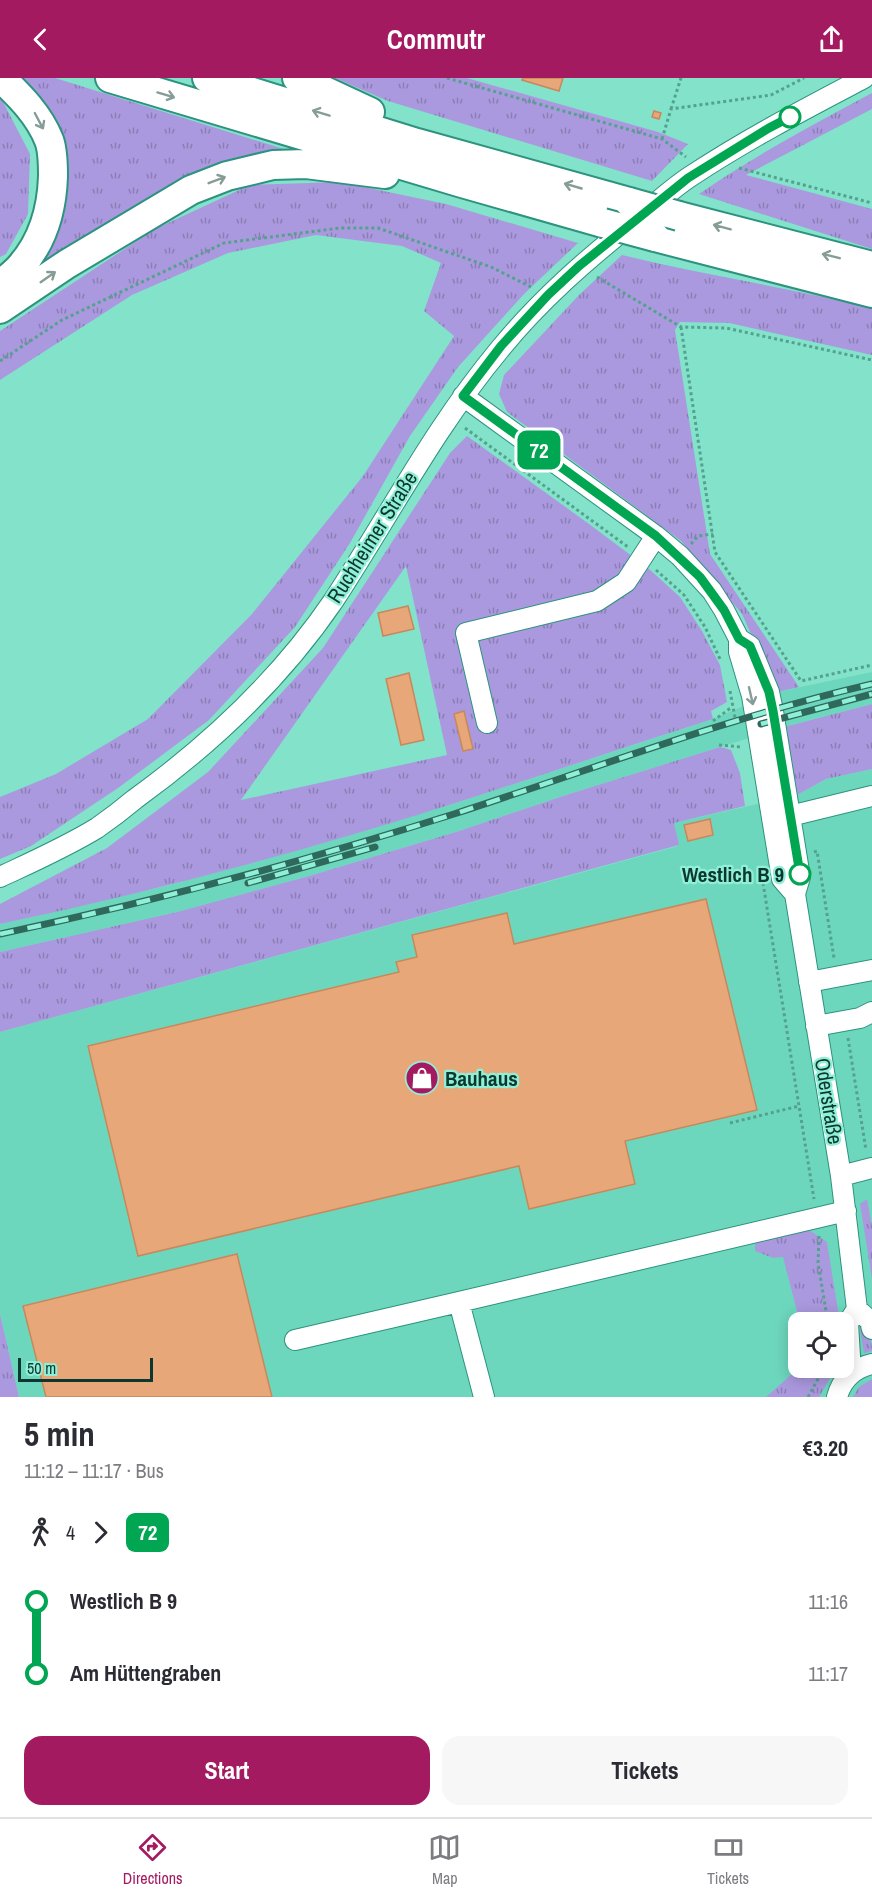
<!DOCTYPE html>
<html lang="en">
<head>
<meta charset="utf-8">
<style>
  body { margin:0; font-family:"Archivo Narrow",sans-serif; background:#f7f7f7; color:#2b2b33; height:100vh; display:flex; flex-direction:column; font-size:22px; white-space:nowrap }
  * { box-sizing:border-box; margin:0 }
  p { font-size:20px; color:#7c7c81 }
  .icon { flex:none; width:33px; height:33px; fill:none; stroke:currentColor; stroke-width:2; stroke-linecap:round; stroke-linejoin:round }
  .map { position:relative; height:1319px; overflow:hidden }
  .sheet { display:flex; flex-direction:column; background:#fff; flex:1 }
  .sheet>* { flex:none }
  .badge { padding:0 12px; border-radius:9px; font-size:21px; line-height:39px }
  .fabs { position:absolute; left:788px; top:1234px; display:grid; gap:12px }
  .fabs a { display:grid; place-items:center; width:66px; height:66px; border-radius:12px; background:#fff; box-shadow:0 3px 15px #0003; font-size:30px }
  .scale { position:absolute; left:18px; bottom:15px; width:135px; box-sizing:border-box; padding-left:6px; border:3px solid #0d382f; border-top:0; font-size:16px; line-height:21px; white-space:nowrap; color:#0d382f; -webkit-text-stroke:4px #8ff0d7; paint-order:stroke }
  .map>.badge { position:absolute; translate:-50% -50%; box-shadow:0 0 0 3px #fff }
  .legs { display:flex; align-items:center; gap:9px; height:66px; padding:0 24px; font-size:20px }
  .legs p { margin-inline-start:auto }
  .head { display:flex; align-items:center; justify-content:space-between; height:102px; padding:0 24px }
  h1 { font-size:33px; font-weight:800; line-height:45px }
  .button { display:flex; gap:12px; margin-top:auto; padding:12px 24px }
  .button a { flex:1; height:69px; border-radius:18px; background:#a41a61; color:#fff; font-size:24px; font-weight:800; line-height:69px; text-align:center }
  .button a+a { background:#f7f7f7; color:#2b2b33 }
  ul { padding:0 24px; list-style:none }
  li { display:flex; align-items:center; gap:21px; height:72px; font-size:22px }
  li i { display:grid; place-items:center; width:9px; height:100%; margin:0 8px; background:currentColor }
  li i::after { content:''; width:15px; height:15px; margin:-8px; border:4px solid; border-radius:50%; background:#fff }
  li p { margin-inline-start:auto }
  li:first-child i { background:linear-gradient(#0000 50%,currentColor 0) }
  li:last-child i { background:linear-gradient(currentColor 50%,#0000 0) }
  header { display:flex; justify-content:space-between; align-items:center; height:78px; padding:0 24px; background:#a41a61; color:#fff; font-size:27px; font-weight:800 }
  .dock { display:flex; justify-content:space-around; align-items:center; height:84px; border-top:2px solid #e1e1e2; background:#fff; font-size:16px; color:#7c7c81 }
  .dock a { display:grid; justify-items:center; gap:3px }
  .dock .current { color:#a41a61 }
  .map>svg:first-child { display:block }
  .built { fill:#6dd7bd; fill-rule:evenodd }
  .grass { fill:url(#grass-tufts); fill-rule:evenodd }
  .building { fill:#e8a779; stroke:#c7885b; stroke-width:1.5 }
  .lines { fill:none; stroke-linecap:round; stroke-linejoin:round }
  .minor-casing { stroke:#2d937e; stroke-width:22 }
  .highway-casing { stroke:#2d937e; stroke-width:32 }
  .path { stroke:#55a18e; stroke-width:3; stroke-dasharray:3 3; stroke-linecap:butt }
  .minor { stroke:#fff; stroke-width:20 }
  .highway { stroke:#fff; stroke-width:28 }
  .rail-casing { stroke:#2f695c; stroke-width:7 }
  .rail { stroke:#8ff0d7; stroke-width:4.5; stroke-dasharray:14; stroke-linecap:butt }
  .highway-bridge-casing { stroke:#2d937e; stroke-width:32; stroke-linecap:butt }
  .highway-bridge { stroke:#fff; stroke-width:28 }
  .oneway { stroke:#869c97 }
  .line-1-casing { stroke:#fff; stroke-width:14 }
  .line-1 { stroke:#00a651; stroke-width:9 }
  .stop-1-dot { fill:#fff; stroke:#00a651; stroke-width:3 }
  .labels { text-anchor:middle; dominant-baseline:central; stroke-width:4.5; stroke-linejoin:round; paint-order:stroke }
  .street-label { font-size:21px; fill:#0d382f; stroke:#8ff0d7 }
  .stop-label { font-size:21px; font-weight:bold; fill:#0d382f; stroke:#8ff0d7; text-anchor:end }
  .poi-label { font-size:21px; font-weight:bold; fill:#0d382f; stroke:#8ff0d7; text-anchor:start }
</style>
</head>
<body>
<header><svg class="icon" aria-label="back" viewBox="0 0 24 24"><path d="M15 5l-7 7 7 7"/></svg>Commutr<svg class="icon" aria-label="share" viewBox="0 0 24 24"><path d="M12 15V3M7 8l5-5 5 5M5 13v7h14v-7"/></svg></header>
<div class="map">
<svg width="872" height="1319" viewBox="0 0 872 1319">
  <defs>
    <pattern id="grass-tufts" width="24" height="20" patternUnits="userSpaceOnUse" patternTransform="scale(1.5)"><rect width="24" height="20" fill="#ab99df"/><path d="M3 7l-1-3M5 7V3M7 7l1-3M15 17l-1-3M17 17v-4M19 17l1-3" fill="none" stroke="#8a7eb5"/></pattern>
  </defs>
  <rect width="100%" height="100%" fill="#82e2ca"/>
  <path class="built" d="M872,594V626L795,646L720,669L566,717L459,753L309,798L177,834L0,874V846L170,807L449,727L713,641L777,614Z
    M872,691V1319H19L0,1236V954L678,768L674,745L797,717L826,701ZM798,1245H843V1290H798Z"/>
  <path class="grass" d="M18,0H55L287,72L211,89L0,211L58,135Z
    M335,0H467L658,54L688,66L652,103L388,23Z
    M872,15V31L746,97L872,131V171L699,116C754,78 812,47 872,15Z
    M0,18L30,76L28,136L6,176L0,179Z
    M340,104L446,126L578,165L524,216L458,289L410,358L350,465L295,549L209,642L118,710L31,768L0,781V719L56,696L148,641L252,536L363,398L454,258L424,233L441,185L402,168L316,157L228,175L132,217L0,302V253L155,151L250,107Z
    M622,177C705,197 789,210 872,230V277L729,245L680,244L675,252L710,476L799,609L777,614L742,536L681,463L507,334L499,316L504,297L580,216Z
    M467,358L589,446L648,490L680,519L702,553L720,587L727,624L711,633L713,641C625,669 537,699 449,727C301,774 151,814 0,846V826L107,770L208,694L323,570L450,375ZM406,488L447,677L241,722Z
    M872,626V691L826,701L797,717L784,649Z
    M720,669L731,672L740,695L745,728L674,745L679,767L0,954V874L177,834L309,798L459,753L566,717Z
    M867,1121L872,1148V1201L860,1126Z
    M809,1152L827,1164L840,1245H800L783,1179L773,1180L755,1173V1165Z
    M0,1236L19,1319H0Z
    M861,1245C869,1252 872,1263 872,1273L864,1275L860,1250Z
    M798,1284V1290H836L819,1319H766L792,1296Z
    M872,1301V1319H853L859,1309Z"/>
  <path class="building" d="M523,0H563L559,13L522,2Z
    M654,33L661,35L659,41L652,39Z
    M408,528L414,551L383,558L378,535Z
    M409,595L424,662L401,667L386,601Z
    M464,633L473,671L463,673L454,636Z
    M710,741L713,757L688,763L684,747Z
    M706,821L757,1032L625,1063L635,1106L529,1131L519,1088L138,1178L88,968L399,894L396,884L417,879L412,857L507,835L514,866Z
    M237,1176L272,1319H46L23,1228Z"/>
  <g class="lines">
    <defs>
      <path id="minor" d="M463,318L656,458L680,478L712,513L724,532L739,561V574L752,618L782,801L795,816
        M739,561L750,568L769,614L773,633L800,799L795,816L841,1098L857,1231L870,1243L872,1251
        M487,645L466,555L597,523L626,504L656,458
        M790,738L872,718
        M0,799C32,784 66,769 97,750C110,741 123,731 135,721C211,666 281,600 334,522C389,438 435,349 500,271C540,222 586,182 635,143C653,128 671,111 691,98C747,61 805,31 864,0
        M809,904L872,892
        M816,948L860,940L872,934
        M841,1098L872,1090
        M295,1262L459,1224
        M851,1295L848,1245L857,1231
        M484,1319L459,1224L846,1133
        M837,1319C842,1301 854,1290 872,1286"/>
      <path id="highway" d="M110,0L462,105L603,145
        M207,0L417,65L629,124
        M297,0L370,34
        M679,138L872,188
        M655,159L872,215
        M0,207C7,201 15,195 21,188C43,163 52,131 53,98C53,87 53,72 49,62C39,37 20,18 1,0
        M0,231L67,186L191,112L227,98L273,87L306,86L385,96"/>
    </defs>
    <use href="#minor" class="minor-casing"/>
    <use href="#highway" class="highway-casing"/>
    <path class="path" d="M447,0L662,61L686,79
      M671,31L681,0
      M662,61L671,31L771,17L804,0
      M739,90L872,125
      M597,199L681,249L726,250L872,282
      M681,249L715,474L801,603L872,587
      M0,283L62,242L224,165L340,150H378L491,189L533,210
      M465,350L628,469
      M691,466L698,458L713,456
      M656,492L684,517L705,549L720,581
      M730,613L736,645
      M713,643L732,629
      M719,667L741,669
      M814,774L817,773L834,880
      M763,805L814,1121
      M848,960L866,1072
      M730,1045L799,1028
      M819,1158L818,1185L828,1245
      M808,1319L824,1290"/>
    <use href="#minor" class="minor"/>
    <use href="#highway" class="highway"/>
    <defs>
      <path id="rail" d="M761,646L872,616
        M248,805L375,769
        M0,856C153,824 305,783 454,736C593,691 730,639 872,606"/>
    </defs>
    <use href="#rail" class="rail-casing"/>
    <use href="#rail" class="rail"/>
    <defs>
      <path id="highway-bridge" d="M629,124L679,138
        M603,145L655,159"/>
    </defs>
    <use href="#highway-bridge" class="highway-bridge-casing"/>
    <use href="#highway-bridge" class="highway-bridge"/>
  </g>
  <defs><path id="oneway-shaft" d="M-6 0H5M1.5-3L5.5 0L1.5 3" fill="none" stroke-width="1.6" stroke-linecap="round" stroke-linejoin="round" transform="scale(1.5)"/></defs>
  <g class="oneway">
    <use href="#oneway-shaft" transform="translate(166 17) rotate(17)"/>
    <use href="#oneway-shaft" transform="translate(321 35) rotate(-163)"/>
    <use href="#oneway-shaft" transform="translate(39 43) rotate(62)"/>
    <use href="#oneway-shaft" transform="translate(217 102) rotate(-21)"/>
    <use href="#oneway-shaft" transform="translate(573 108) rotate(-164)"/>
    <use href="#oneway-shaft" transform="translate(722 149) rotate(-165)"/>
    <use href="#oneway-shaft" transform="translate(831 178) rotate(-166)"/>
    <use href="#oneway-shaft" transform="translate(48 199) rotate(-35)"/>
    <use href="#oneway-shaft" transform="translate(751 618) rotate(77)"/>
  </g>
  <g class="lines">
    <defs>
      <path id="line-1" d="M790,39L769,50L688,100L579,188L548,217L501,268L463,318L656,458L700,499L724,532L739,561L750,568L769,614L773,633L800,796"/>
    </defs>
    <use href="#line-1" class="line-1-casing"/>
    <use href="#line-1" class="line-1"/>
  </g>
  <defs>
    <symbol id="shop-disc" viewBox="-11 -11 22 22"><circle r="9.5" fill="#a41a61" stroke="#8ff0d7"/><path d="M-5-2.5h2.3a2.7 3.5 0 0 1 5.4 0H5L5.5 6h-11ZM-1.5-2.5h3a1.5 2.3 0 0 0-3 0Z" fill="#fff"/></symbol>
  </defs>
  <g fill-rule="evenodd">
    <use href="#shop-disc" x="403" y="981" width="38" height="38"/>
  </g>
  <g class="stop-1-dot">
    <circle cx="790" cy="39" r="10"/>
    <circle cx="800" cy="796" r="10"/>
  </g>
  <g class="labels">
    <g class="street-label">
      <text transform="translate(372 459) rotate(-58)">Ruchheimer Straße</text>
      <text transform="translate(829 1023) rotate(81)">Oderstraße</text>
    </g>
    <g class="stop-label">
      <text x="784" y="796">Westlich B 9</text>
    </g>
    <g class="poi-label">
      <text x="445" y="1000">Bauhaus</text>
    </g>
  </g>
</svg>
<div class="fabs">
<a><svg class="icon" aria-label="locate" viewBox="0 0 24 24"><circle cx="12" cy="12" r="6"/><path d="M12 2v4M12 18v4M2 12h4M18 12h4"/></svg></a>
</div>
<div class="scale">50 m</div>
<b class="badge" style="left:539px;top:372px;background:#00a651;color:#fff">72</b>
</div>
<section class="sheet">
<div class="head"><div><h1>5 min</h1><p>11:12 – 11:17 · Bus</p></div><b>€3.20</b></div>
<div class="legs"><svg class="icon" aria-label="walk" viewBox="0 0 24 24"><circle cx="13" cy="4" r="2"/><path d="M13 8l-2 6 4 7M11 14l-3 7M7 12l3-4h3l4 4"/></svg>4<svg class="icon" aria-label="forward" viewBox="0 0 24 24"><path d="M9 5l7 7-7 7"/></svg><b class="badge" style="background:#00a651;color:#fff">72</b></div>
<ul>
<li><i style="color:#00a651"></i><b>Westlich B 9</b><p>11:16</p></li>
<li><i style="color:#00a651"></i><b>Am Hüttengraben</b><p>11:17</p></li>
</ul>
<div class="button"><a>Start</a><a>Tickets</a></div>
</section>
<nav class="dock">
<a class="current"><svg class="icon" aria-label="directions" viewBox="0 0 24 24"><path d="M12 3l9 9-9 9-9-9zM9 14v-3h6M13 9l2 2-2 2"/></svg>Directions</a>
<a><svg class="icon" aria-label="map" viewBox="0 0 24 24"><path d="M3 6l6-2 6 2 6-2v14l-6 2-6-2-6 2zM9 4v14M15 6v14"/></svg>Map</a>
<a><svg class="icon" aria-label="tickets" viewBox="0 0 24 24"><path d="M3 7h18v10H3zM15 7v10"/></svg>Tickets</a>
</nav>
</body>
</html>
